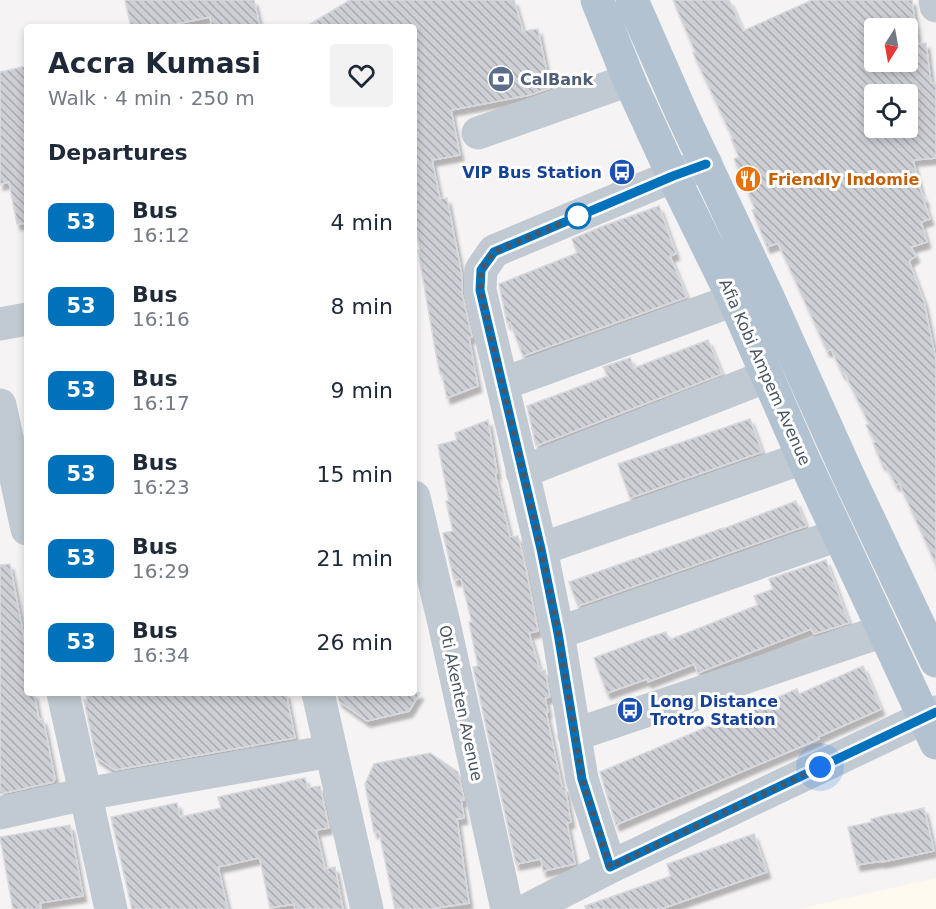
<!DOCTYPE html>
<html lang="en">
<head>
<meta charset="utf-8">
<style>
  body { margin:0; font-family:"DejaVu Sans",sans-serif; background:#f2f2f3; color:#1f2937; height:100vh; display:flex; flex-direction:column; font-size:22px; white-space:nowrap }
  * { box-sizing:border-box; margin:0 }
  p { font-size:20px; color:#747a83 }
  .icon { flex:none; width:33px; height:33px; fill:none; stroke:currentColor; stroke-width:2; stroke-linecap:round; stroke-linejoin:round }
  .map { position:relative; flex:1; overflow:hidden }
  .panel { position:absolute; left:24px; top:24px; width:393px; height:672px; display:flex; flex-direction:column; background:#fff; border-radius:6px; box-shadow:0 3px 9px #0003 }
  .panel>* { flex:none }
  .badge { padding:0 12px; border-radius:9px; font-size:21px; line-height:39px }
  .needle { width:39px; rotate:191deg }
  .tools { position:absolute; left:864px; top:18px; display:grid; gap:12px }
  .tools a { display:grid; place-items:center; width:54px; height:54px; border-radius:6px; background:#fff; box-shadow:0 3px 9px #0003; font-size:30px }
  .you { position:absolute; width:30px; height:30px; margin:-15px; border:4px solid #fff; border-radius:50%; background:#1a73e8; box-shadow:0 0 0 9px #1a73e833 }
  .map>.badge { position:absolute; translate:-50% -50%; box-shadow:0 0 0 3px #fff }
  h2 { padding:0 24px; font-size:22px; line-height:54px }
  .round { display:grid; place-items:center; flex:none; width:63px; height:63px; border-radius:6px; background:#f2f2f3 }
  .overview { display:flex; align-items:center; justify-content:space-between; height:102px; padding:0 24px }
  h1 { font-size:28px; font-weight:600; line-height:45px }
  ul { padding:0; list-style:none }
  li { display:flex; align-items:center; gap:18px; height:84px; padding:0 24px }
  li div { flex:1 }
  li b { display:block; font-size:22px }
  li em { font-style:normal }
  li .badge { min-width:66px; font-weight:700; text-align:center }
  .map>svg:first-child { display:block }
  .commercial { fill:#fdf9ef }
  .building { fill:url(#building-back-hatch); stroke:#d7d9de; stroke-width:1.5; fill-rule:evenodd; filter:url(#shadow) }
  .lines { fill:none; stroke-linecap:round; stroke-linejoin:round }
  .minor { stroke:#c1cad2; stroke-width:33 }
  .major { stroke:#b3c2d1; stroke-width:33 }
  .line-casing { stroke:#fff; stroke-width:14 }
  .line { stroke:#0072bc; stroke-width:9 }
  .walk { stroke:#4a5661; stroke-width:6; stroke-dasharray:0 10.8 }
  .stop-dot { fill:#fff; stroke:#0072bc; stroke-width:3 }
  .labels { text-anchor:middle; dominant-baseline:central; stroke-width:6; stroke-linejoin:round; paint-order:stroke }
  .service-label { font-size:16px; font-weight:bold; fill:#4e5e75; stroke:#fff; text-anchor:start }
  .transit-label { font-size:16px; font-weight:bold; fill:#164399; stroke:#fff; text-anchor:end }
  .food-label { font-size:16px; font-weight:bold; fill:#c56008; stroke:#fff; text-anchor:start }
  .street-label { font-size:16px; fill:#4a5661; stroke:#fff }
</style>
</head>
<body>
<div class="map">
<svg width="936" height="909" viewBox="0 0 936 909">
  <defs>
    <pattern id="building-back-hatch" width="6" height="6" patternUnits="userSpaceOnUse" patternTransform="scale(1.5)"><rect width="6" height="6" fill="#cdcfd5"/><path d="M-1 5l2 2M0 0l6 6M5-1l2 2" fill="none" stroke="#a8abb0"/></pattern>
    <filter id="shadow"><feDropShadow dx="3.5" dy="6" stdDeviation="1.5" flood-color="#0004"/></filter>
  </defs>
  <rect width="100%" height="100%" fill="#f5f3f3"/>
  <path class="commercial" d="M936,878V909H798Z"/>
  <path class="building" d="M125,0H254L260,27H212L210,17L162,27H131Z
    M350,0H514L523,31L538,29L550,88L530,95L451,110L460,155L432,160L440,199L447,198L462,276V294L472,337L469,338L478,386L447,398L442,374H440L436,354L418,250H420L414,221V27H305Z
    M673,0H729L743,31L812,0H912L918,44L926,43L931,83H936V158L913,160L921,192L926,201L924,202L930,219L921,222L927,242L911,247L916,256L909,261L924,302L936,361V565L899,483L896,485L884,463L882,464L873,443L875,442L866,425L869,424L844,372L842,373L831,349L827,351L778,243L767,247L752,210L755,209L734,159L739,157L731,139H733L693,53L695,52ZM874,28H908V62H874ZM874,94H908V128H874Z
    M27,66V223L17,224L9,182L0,184V72Z
    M659,206L676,254L670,256L687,297L523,356L510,322L507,323L499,284L577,253L572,239L603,226Z
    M708,340L722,374L536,446L527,406L608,376L603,367L630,358L634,368Z
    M750,419L762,452L630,498L618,464Z
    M488,420L497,473L495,474L510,537L518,536L526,569L538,631L529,633L540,671L545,670L550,697L545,698L548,712H546L562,787H565L571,822L567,823L575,864L543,871L541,859L516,864L473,667L478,666L469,622H472L461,579L454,580L443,533L453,531L446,501H449L438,445L457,440L455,433Z
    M796,501L806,526L578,606L569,582L723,528V529Z
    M826,560L849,623L814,634L811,629L698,673L694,664L648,682L647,679L607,693L594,658L647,638L666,632L669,640L758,605L754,596L773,589L769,579Z
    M10,564L27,654V693H34L39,720L43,719L55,779L53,782L0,794V565Z
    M863,666L881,709L818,737L819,739L616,825L600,772L797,689L799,694Z
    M86,693H286L295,738L115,770L96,757L84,700H87Z
    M337,693H420L409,711L367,721L339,701Z
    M430,753L458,772L464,800H461L464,818L457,819L469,903L430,909H395L379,831L374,832L365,784L374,764Z
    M305,778L308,788L320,786L329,828L316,830L325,869L335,867L343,909H295L294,904L270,908L260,859L258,858L218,867L228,909H132L111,817L177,803L180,817L221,808L218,797Z
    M924,808L934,851L882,862V861L857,865L848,827L872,822L871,819L892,814L898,813V814Z
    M70,825L83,896L40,903L41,909H13L0,837Z
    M754,834L767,872L661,909H586L585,906L671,876L667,864Z"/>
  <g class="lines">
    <path class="minor" d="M935,0L936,6
      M478,133L629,80
      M0,324L27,319
      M502,384L734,300
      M0,405L27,529
      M522,472L767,376
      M414,497L444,623L507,909
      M541,549L803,458
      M558,633L838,535
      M63,693L111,909
      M318,693L367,909
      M574,735L883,631
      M0,813L85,794L331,751
      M610,867L582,779L558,633L541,549L480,290L481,270L494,251L673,176L706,164
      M529,909L610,867L936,712"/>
    <path class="major" d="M597,0L629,80L673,176L734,300L803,458L936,743
      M632,0L682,114L768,297L848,475L936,661"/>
  </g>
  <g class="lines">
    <defs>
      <path id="line" d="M706,164L673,176L494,252L481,270L480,290L541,549L558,633L582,779L610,867L936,712"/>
    </defs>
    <use href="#line" class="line-casing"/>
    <use href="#line" class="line"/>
    <path class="walk" d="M578,216L494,252L481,270L480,290L541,549L558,633L582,779L610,867L820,767"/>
  </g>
  <defs>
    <symbol id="bank-disc" viewBox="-11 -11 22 22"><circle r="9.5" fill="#5c6f8a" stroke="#fff"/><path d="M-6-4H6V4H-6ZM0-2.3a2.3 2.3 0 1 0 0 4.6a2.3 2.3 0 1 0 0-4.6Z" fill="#fff"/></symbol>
    <symbol id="bus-disc" viewBox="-11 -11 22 22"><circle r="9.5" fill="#1a4fb4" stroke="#fff"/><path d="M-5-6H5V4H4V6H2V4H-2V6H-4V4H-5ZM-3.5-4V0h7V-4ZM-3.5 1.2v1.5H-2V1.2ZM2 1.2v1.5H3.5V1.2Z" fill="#fff"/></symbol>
    <symbol id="restaurant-disc" viewBox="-11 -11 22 22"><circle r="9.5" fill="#e8710a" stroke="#fff"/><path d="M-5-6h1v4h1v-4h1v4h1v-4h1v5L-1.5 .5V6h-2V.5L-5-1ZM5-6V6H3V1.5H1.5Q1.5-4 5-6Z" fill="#fff"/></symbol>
  </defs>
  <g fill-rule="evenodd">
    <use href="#bank-disc" x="486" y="64" width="30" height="30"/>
    <use href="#bus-disc" x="607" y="157" width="30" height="30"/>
    <use href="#restaurant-disc" x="733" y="164" width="30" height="30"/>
    <use href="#bus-disc" x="615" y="695" width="30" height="30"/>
  </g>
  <circle class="stop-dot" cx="578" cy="216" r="12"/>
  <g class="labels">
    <g class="service-label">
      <text x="520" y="79">CalBank</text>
    </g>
    <g class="transit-label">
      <text x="602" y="172">VIP Bus Station</text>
      <text x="650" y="701" text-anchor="start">Long Distance<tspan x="650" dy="18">Trotro Station</tspan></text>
    </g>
    <g class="food-label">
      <text x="768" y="179">Friendly Indomie</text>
    </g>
    <g class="street-label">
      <text transform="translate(765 372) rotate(66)">Afia Kobi Ampem Avenue</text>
      <text transform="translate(461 703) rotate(78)">Oti Akenten Avenue</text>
    </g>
  </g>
</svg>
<div class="tools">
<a><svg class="needle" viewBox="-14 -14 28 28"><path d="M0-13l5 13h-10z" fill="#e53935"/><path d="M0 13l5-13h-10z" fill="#747a83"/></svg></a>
<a><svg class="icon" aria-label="locate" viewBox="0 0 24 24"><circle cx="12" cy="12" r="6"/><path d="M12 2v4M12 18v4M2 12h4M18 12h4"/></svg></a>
</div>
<div class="you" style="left:820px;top:767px"></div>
<section class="panel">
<div class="overview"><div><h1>Accra Kumasi</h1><p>Walk · 4 min · 250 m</p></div><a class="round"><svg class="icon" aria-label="heart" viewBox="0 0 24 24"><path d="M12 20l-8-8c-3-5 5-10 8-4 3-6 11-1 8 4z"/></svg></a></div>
<h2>Departures</h2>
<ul>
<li><span class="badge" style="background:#0072bc;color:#fff">53</span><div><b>Bus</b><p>16:12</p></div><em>4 min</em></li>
<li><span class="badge" style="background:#0072bc;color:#fff">53</span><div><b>Bus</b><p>16:16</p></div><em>8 min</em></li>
<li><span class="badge" style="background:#0072bc;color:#fff">53</span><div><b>Bus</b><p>16:17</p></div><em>9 min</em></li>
<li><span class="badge" style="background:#0072bc;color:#fff">53</span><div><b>Bus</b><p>16:23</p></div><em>15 min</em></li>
<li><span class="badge" style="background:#0072bc;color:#fff">53</span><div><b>Bus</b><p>16:29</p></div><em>21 min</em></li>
<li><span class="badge" style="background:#0072bc;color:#fff">53</span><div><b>Bus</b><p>16:34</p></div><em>26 min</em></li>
</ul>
</section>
</div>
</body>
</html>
